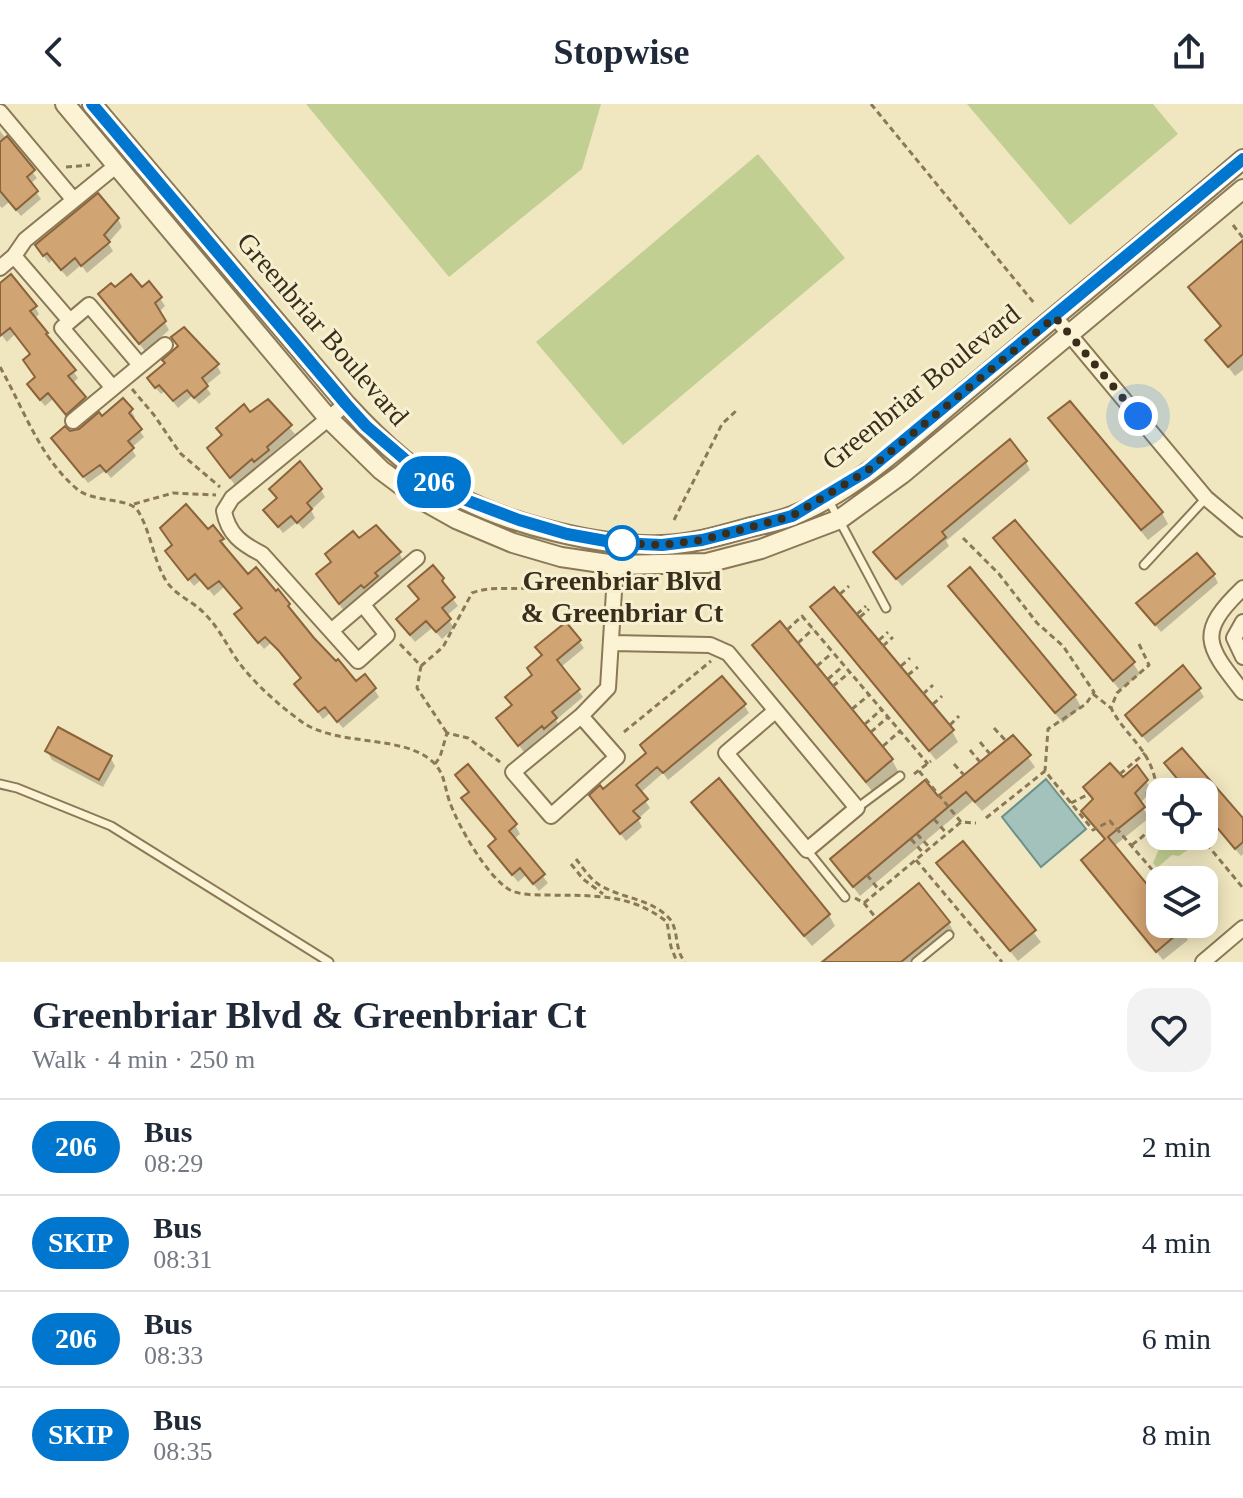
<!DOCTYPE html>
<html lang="en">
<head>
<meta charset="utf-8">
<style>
  body { margin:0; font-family:Georgia,serif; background:#f2f2f3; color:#1f2937; height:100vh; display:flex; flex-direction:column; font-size:30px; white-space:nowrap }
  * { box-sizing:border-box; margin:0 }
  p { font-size:26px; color:#747a83 }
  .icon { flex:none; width:44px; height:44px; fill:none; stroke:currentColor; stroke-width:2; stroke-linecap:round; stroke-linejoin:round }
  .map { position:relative; height:858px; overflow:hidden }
  .sheet { display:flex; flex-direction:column; background:#fff; flex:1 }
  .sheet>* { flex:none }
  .badge { padding:0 16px; border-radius:26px; font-size:28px; line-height:52px }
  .tools { position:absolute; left:1146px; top:674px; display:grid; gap:16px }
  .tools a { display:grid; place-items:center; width:72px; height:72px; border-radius:16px; background:#fff; box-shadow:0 4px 20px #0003; font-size:40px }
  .you { position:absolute; width:40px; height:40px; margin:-20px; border:6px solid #fff; border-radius:50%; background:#1a73e8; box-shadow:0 0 0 12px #1a73e833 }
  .map>.badge { position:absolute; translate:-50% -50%; box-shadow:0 0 0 4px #fff }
  .round { display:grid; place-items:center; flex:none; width:84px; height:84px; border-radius:24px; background:#f2f2f3 }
  .head { display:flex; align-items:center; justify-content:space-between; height:136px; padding:0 32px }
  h1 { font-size:38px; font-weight:700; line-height:60px }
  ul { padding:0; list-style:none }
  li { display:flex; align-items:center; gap:24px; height:96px; padding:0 32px; border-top:2px solid #e0e1e3 }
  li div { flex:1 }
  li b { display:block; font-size:30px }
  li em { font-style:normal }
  li .badge { min-width:88px; font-weight:700; text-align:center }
  header { display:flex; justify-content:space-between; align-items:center; height:104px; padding:0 32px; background:#fff; font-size:36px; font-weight:700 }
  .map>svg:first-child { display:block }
  .green { fill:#c2cf93 }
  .water { fill:#a3c2bc; stroke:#6a918b; stroke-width:2 }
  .shadow { fill:#0003 }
  .building { fill:#d1a473; stroke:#8b643b; stroke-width:2 }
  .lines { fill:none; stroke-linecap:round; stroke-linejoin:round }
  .service-casing { stroke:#8b7857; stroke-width:11 }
  .minor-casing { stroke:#8b7857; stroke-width:18 }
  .tertiary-casing { stroke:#8b7857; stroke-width:22 }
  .path { stroke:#8b7857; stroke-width:3; stroke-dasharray:6 4; stroke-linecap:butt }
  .service { stroke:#fbf3d4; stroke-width:7 }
  .minor { stroke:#fbf3d4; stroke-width:14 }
  .tertiary { stroke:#fbf3d4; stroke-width:18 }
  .line-casing { stroke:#fff; stroke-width:18 }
  .line { stroke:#0076ce; stroke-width:12 }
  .walk { stroke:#392d1c; stroke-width:8; stroke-dasharray:0 14.4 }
  .stop-dot { fill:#fff; stroke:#0076ce; stroke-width:4 }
  .labels { text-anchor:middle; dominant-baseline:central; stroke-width:6; stroke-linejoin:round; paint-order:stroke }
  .street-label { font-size:28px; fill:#392d1c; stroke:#f7f0d0 }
  .stop-label { font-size:28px; font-weight:bold; fill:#392d1c; stroke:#f7f0d0 }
</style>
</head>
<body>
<header><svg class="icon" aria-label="back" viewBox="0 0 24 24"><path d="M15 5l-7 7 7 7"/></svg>Stopwise<svg class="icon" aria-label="share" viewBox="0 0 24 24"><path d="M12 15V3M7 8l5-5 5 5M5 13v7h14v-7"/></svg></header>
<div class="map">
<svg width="1243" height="858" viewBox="0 0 1243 858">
  <rect width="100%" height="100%" fill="#f0e7c0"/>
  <path class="green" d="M306,0H601L582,65L449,173Z
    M967,0H1153L1178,30L1070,121Z
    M758,50L845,154L623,341L536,238Z
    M1160,706V732H1199L1202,736L1179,752L1172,751L1157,764L1153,759L1162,738L1154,727L1156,720L1152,713Z"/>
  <path class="water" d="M1046,675L1086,725L1041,763L1002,713Z"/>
  <path class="shadow" d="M0,27L37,74L30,80L41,95L21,112L9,98L2,104L0,102Z
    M118,115L122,123L108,139L113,147L87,169L81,161L67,173L52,156L49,159L42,150Z
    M1243,138V266L1235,272L1208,237L1222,224L1190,183Z
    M0,181L35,203L39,210L34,215L78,274L72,280L89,302L71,317L53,295L45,302L33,288L29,281L37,274L32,251L15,230L7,238L0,229Z
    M115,186H142L160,194L165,202L159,208L169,226L145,247L105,198Z
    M217,262L221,269L205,282L211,290L199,300L192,292L178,304L165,287L161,290L154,282Z
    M267,298L295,330L270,351L272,354L260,364L258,362L235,381L214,353L223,333Z
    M131,307L135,313L132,316L144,333L131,344L136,352L111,374L105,367L88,379L58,341L70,329L80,327L101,314Z
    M1050,314L1162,409L1168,420L1148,436Z
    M1026,358L1030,366L946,437L949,442L902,482L880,456L875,448Z
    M271,385L321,386L325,393L311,406L315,414L303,425L297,418L283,429L265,407L278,395Z
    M207,428L222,436L226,443L224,445L247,473L289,501L292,510L356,580L365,573L374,585L379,593L343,624L330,609L323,615L296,581L303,575L271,539L264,545L241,518L243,506L224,483L214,492L201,476L194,482L172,455Z
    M995,434L1133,559L1140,570L1120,586L1002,445Z
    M399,449L403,456L379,477L381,480L369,490L366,487L344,507L323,479Z
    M1214,471L1218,479L1161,528L1144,507Z
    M443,476L446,485L458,502L446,512L454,524L442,535L432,524L415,538L403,523Z
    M950,482L1075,592L1081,603L1063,619L957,493Z
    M812,503L952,627L958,638L936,656Z
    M579,537L584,544L561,563L583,593L556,616L560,623L550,632L547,628L524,648L498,615L513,603L543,553Z
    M755,542L892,656L898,667L873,688L761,553Z
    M1199,585L1204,593L1148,639L1132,619Z
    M744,601L749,609L668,676L663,669L640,689L650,704L638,715L642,723L626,737L596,699L603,688Z
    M1013,633L1035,663L982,707L973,697L860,792L833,756L938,695Z
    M47,647L110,653L115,662L103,683L52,656Z
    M1167,660L1243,717V750L1241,752L1204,707V688H1188Z
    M1123,676L1146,677L1152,687L1140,699L1149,714L1113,743L1160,799V820H1177L1188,836L1163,856L1090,766L1106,737L1083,707L1094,697L1085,683Z
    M470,689L515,721L520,730L514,735L548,779L539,787L526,771L518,778L495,750L497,737L468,702Z
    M694,698L829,811L835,822L812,842L700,709Z
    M963,740L1041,838L1018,857L939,760Z
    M949,819L955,830L921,858H826Z"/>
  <path class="building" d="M7,32L35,66L27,73L38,87L16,106L0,87V38Z
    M98,89L119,114L104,131L110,138L81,162L75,154L61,166L47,149L43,152L35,141Z
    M1243,136V250L1228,263L1205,236L1221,222L1188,183Z
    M11,170L37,202L30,207L48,229L46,230L76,266L68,272L86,293L66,311L48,289L40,296L27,280L35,273L23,256L30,250L10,224L0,232V179Z
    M131,170L142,183L149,177L162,193L155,199L166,217L139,240L98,190L111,179L115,183Z
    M184,223L219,260L202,274L208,282L194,294L187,286L173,297L159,281L155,284L147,274L165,259L162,256L178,242L171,233Z
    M123,294L133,305L129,309L142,325L128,337L134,344L106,368L100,361L83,373L51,334L65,322L70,327L79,325L99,308L102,312Z
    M268,295L292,321L267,343L269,346L254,358L252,355L230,374L207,344L222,331L216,324L244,300L250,308Z
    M1070,297L1163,408L1141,426L1048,314Z
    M1010,335L1027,357L942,428L946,433L896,475L873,448Z
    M300,357L322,385L307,399L312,405L297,419L291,412L278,423L263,406L277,394L269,385Z
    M186,400L208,425L213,421L224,435L220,437L248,470L256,463L276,487L278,485L290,500L288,502L314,534L336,557L338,555L356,577L365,570L376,584L337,618L325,603L318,608L294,580L301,574L279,547L265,533L258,539L234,510L242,504L219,477L208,485L195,470L188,476L165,447L172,441L160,424Z
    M1015,416L1135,558L1113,577L993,434Z
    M376,421L401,448L375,469L378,472L364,484L361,481L339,500L316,470L331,458L325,450L353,427L359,434Z
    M1197,449L1215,470L1155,521L1136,499Z
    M433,461L444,474L442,477L455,493L442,504L451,515L436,528L426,517L410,531L396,515L419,495L408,482Z
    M970,463L1076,591L1055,609L948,482Z
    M834,483L954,626L929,647L810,503Z
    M780,517L893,655L866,678L752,541Z
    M566,518L581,536L557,556L580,585L552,608L557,614L544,625L542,622L518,642L496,614L512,601L505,593L532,571L527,564L542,551L535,543Z
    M1183,561L1201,584L1142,632L1125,611Z
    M722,572L746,600L663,669L657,663L636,681L648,695L633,707L640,714L620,730L589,691L600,681L603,685L646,649L640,641Z
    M58,623L112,652L99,676L45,647Z
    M1013,631L1031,651L975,698L966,688L853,783L830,755L925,676L938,692Z
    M1182,644L1243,714V738L1235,745L1204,708V688H1188L1164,659Z
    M1110,659L1123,673L1137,661L1148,676L1135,689L1145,703L1108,733L1160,796V820H1189L1156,848L1081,756L1105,735L1081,707L1093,695L1083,683Z
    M468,660L517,720L509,727L545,770L533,780L520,764L512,771L488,742L496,735L461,694L469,688L455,671Z
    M719,674L830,810L804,832L691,698Z
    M963,737L1036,826L1010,847L936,759Z
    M919,779L950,818L901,858H822Z"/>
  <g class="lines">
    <defs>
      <path id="service" d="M828,395L886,504
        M1144,461L1206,394
        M0,680L17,684L111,722L329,858
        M857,704L900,672
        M807,746L845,793
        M916,858L949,831"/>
      <path id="minor" d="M0,8L73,95
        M14,152L70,217L62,224L113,284
        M0,164L14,152L25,136L117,61
        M1055,213L1206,394L1243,425
        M70,217L89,201L140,261
        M346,300L232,394L224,407C228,430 242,440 262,450L358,557L387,531L363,501
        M73,317L165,241
        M1243,484C1196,529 1206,541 1243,588
        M1243,518L1234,534L1243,553
        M331,527L417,454
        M612,539L710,541L728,549L857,704L807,746L726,649L774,608
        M581,612L617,653L551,712L513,668L581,612L608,584L617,439
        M1203,858L1243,824"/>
      <path id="tertiary" d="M65,0L328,314L381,366L417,393L456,415L513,439L561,453L615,461L707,459L761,445L840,415L902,370L1243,85
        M92,0L346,300C378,335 415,370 457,392C512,421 601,443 662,441C693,440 722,431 751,423C765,420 779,417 792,412C860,385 922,323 978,277C1066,203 1155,130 1243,55"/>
    </defs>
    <use href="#service" class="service-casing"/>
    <use href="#minor" class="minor-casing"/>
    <use href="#tertiary" class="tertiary-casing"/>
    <path class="path" d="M871,0L1034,199
      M66,63L90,61
      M1233,121L1243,134
      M0,263C24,305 39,353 77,385C93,399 129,393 138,407C150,426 153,454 165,475C174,491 193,497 205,510C220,525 228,544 240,560C256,581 280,602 302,618C338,643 403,630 433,658C445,670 444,681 449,696C457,720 487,773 510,786C520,791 534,791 545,791C590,792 629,788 667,818L671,843L677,858
      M132,285L154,311L180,349L220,383
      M134,400L173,389L216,391
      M674,416L722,320L737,306
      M963,434L999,470L1037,519L1063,542L1094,588L1086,600L1048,625L1045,667
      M840,490L849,482
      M857,510L866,502
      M860,513L869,505
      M787,526L802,512L928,660
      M879,536L888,528
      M798,539L813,525
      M400,540L421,562L417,584L447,629
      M1139,540L1149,561L1117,589L1111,604C1126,633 1150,644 1156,680L1147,689L1149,713
      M883,542L893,533
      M421,562L443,543L472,489C491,481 514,487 533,483C543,481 548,473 558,472
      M817,562L832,549
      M901,562L910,554
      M908,571L918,563
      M828,575L843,562
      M833,582L849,569
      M923,590L933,581
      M1093,590L1111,604
      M933,600L942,592
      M852,605L868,592
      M865,620L882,605
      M950,621L959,612
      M994,624L1006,637
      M624,628L711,557
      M871,628L888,613
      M980,638L990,650
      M883,642L900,627
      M970,646L980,658
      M435,660L440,653L447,629L468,634L500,658
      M954,660L964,671
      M919,667L961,718L976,719
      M914,670L931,657
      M1120,670L1145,649
      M1071,699L1089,690
      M986,714L1045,667L1093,726L1110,717L1161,776
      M934,715L947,730
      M917,730L930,744
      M1200,732L1243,784
      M911,735L924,750
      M1132,741C1143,732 1153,727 1149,713L1160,703
      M576,755C584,765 591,777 603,783C623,794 649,795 667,812C680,823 673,844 685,858
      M916,756L1002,858
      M571,760L583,775L603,790
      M867,771L879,786
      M855,794L864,799L876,814
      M864,799L961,718
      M1199,820L1207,830"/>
    <use href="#service" class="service"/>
    <use href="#minor" class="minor"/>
    <use href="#tertiary" class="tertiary"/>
  </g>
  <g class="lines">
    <defs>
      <path id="line" d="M92,0L346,300L366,322L422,370L458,393L519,416L567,430L617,439L640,440L662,441L702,436L741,426L792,412L867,367L1243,55"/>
    </defs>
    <use href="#line" class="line-casing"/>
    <use href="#line" class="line"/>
    <path class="walk" d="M622,439H617L662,441L702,436L792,412L867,367L1055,213L1138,312"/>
  </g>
  <circle class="stop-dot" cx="622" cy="439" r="16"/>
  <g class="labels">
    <g class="street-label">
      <text transform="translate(323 225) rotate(49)">Greenbriar Boulevard</text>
      <text transform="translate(921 283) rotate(-39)">Greenbriar Boulevard</text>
    </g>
    <g class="stop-label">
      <text x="622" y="476">Greenbriar Blvd<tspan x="622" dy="32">&amp; Greenbriar Ct</tspan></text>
    </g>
  </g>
</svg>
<div class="tools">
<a><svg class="icon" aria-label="locate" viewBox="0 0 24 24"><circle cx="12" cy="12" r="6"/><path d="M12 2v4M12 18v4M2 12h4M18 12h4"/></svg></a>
<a><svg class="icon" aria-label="layers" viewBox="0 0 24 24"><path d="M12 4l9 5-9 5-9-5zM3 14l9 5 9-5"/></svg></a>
</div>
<div class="you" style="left:1138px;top:312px"></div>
<b class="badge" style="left:434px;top:378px;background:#0076ce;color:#fff">206</b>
</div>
<section class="sheet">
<div class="head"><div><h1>Greenbriar Blvd &amp; Greenbriar Ct</h1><p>Walk · 4 min · 250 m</p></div><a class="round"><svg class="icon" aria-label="heart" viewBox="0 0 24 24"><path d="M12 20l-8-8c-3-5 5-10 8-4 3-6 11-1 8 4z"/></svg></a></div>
<ul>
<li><span class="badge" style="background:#0076ce;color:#fff">206</span><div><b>Bus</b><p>08:29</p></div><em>2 min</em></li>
<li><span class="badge" style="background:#0076ce;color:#fff">SKIP</span><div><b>Bus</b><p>08:31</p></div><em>4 min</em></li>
<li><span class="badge" style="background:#0076ce;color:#fff">206</span><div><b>Bus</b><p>08:33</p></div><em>6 min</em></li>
<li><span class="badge" style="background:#0076ce;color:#fff">SKIP</span><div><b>Bus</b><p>08:35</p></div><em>8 min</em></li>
</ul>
</section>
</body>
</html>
